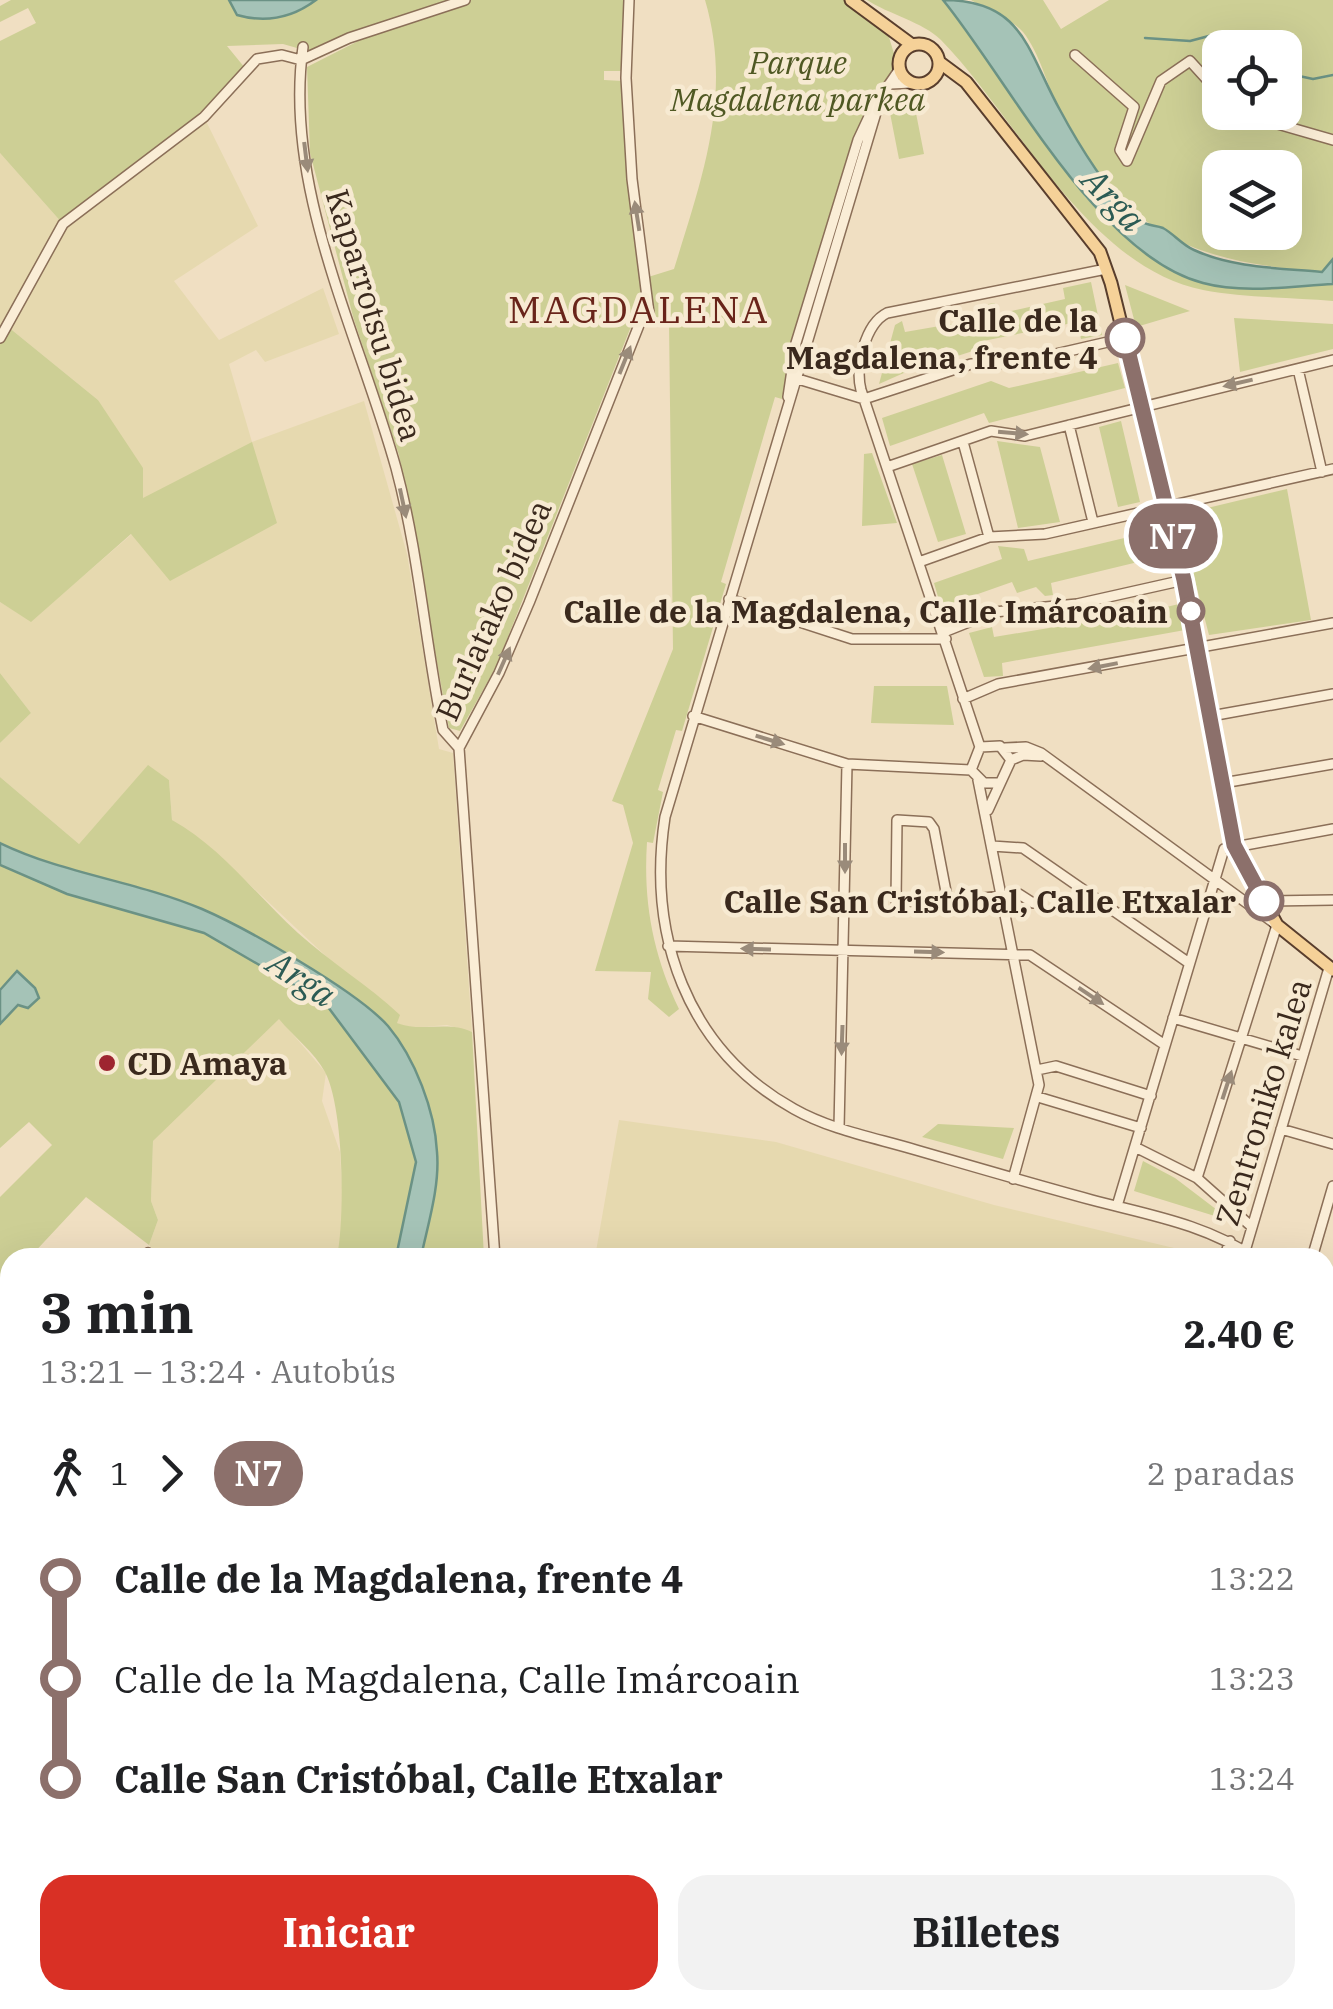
<!DOCTYPE html>
<html lang="es">
<head>
<meta charset="utf-8">
<style>
  body { margin:0; font-family:"IBM Plex Serif",serif; background:#f2f2f2; color:#202124; height:100vh; display:flex; flex-direction:column; font-size:38px; white-space:nowrap }
  * { box-sizing:border-box; margin:0 }
  p { font-size:32px; color:#757577 }
  .icon { flex:none; width:55px; height:55px; fill:none; stroke:currentColor; stroke-width:2; stroke-linecap:round; stroke-linejoin:round }
  .map { position:relative; flex:1; overflow:hidden }
  .details { position:absolute; left:0px; top:1248px; width:1335px; height:762px; display:flex; flex-direction:column; background:#fff; border-radius:30px 30px 0 0; box-shadow:0 10px 40px #0002 }
  .details>* { flex:none }
  .badge { padding:0 20px; border-radius:32px; font-size:35px; line-height:65px }
  .controls { position:absolute; left:1202px; top:30px; display:grid; gap:20px }
  .controls a { display:grid; place-items:center; width:100px; height:100px; border-radius:20px; background:#fff; box-shadow:0 10px 40px #0002; font-size:50px }
  .map>.badge { position:absolute; translate:-50% -50%; box-shadow:0 0 0 5px #fff }
  .legs { display:flex; align-items:center; gap:15px; height:110px; padding:0 40px; font-size:32px }
  .legs p { margin-inline-start:auto }
  .head { display:flex; align-items:center; justify-content:space-between; height:170px; padding:0 40px }
  h1 { font-size:55px; font-weight:700; line-height:75px }
  .action { display:flex; gap:20px; margin-top:auto; padding:20px 40px }
  .action a { flex:1; height:115px; border-radius:30px; background:#d93025; color:#fff; font-size:40px; font-weight:700; line-height:115px; text-align:center }
  .action a+a { background:#f2f2f2; color:#202124 }
  ul { padding:0 40px; list-style:none }
  li { display:flex; align-items:center; gap:35px; height:100px; font-size:38px }
  li i { display:grid; place-items:center; width:15px; height:100%; margin:0 12px; background:currentColor }
  li i::after { content:''; width:25px; height:25px; margin:-12px; border:8px solid; border-radius:50%; background:#fff }
  li p { margin-inline-start:auto }
  li:first-child i { background:linear-gradient(#0000 50%,currentColor 0) }
  li:last-child i { background:linear-gradient(currentColor 50%,#0000 0) }
  .map>svg:first-child { display:block }
  .farmland { fill:#e6d9af }
  .green { fill:#cdcf95; fill-rule:evenodd }
  .water { fill:#a5c3b7; stroke:#6b9285; stroke-width:2.5 }
  .lines { fill:none; stroke-linecap:round; stroke-linejoin:round }
  .stream { stroke:#6b9285; stroke-width:2.5 }
  .minor-casing { stroke:#8b6f58; stroke-width:12 }
  .major-casing { stroke:#593e2d; stroke-width:15 }
  .minor { stroke:#faedd6; stroke-width:9 }
  .major { stroke:#f5d198; stroke-width:11 }
  .oneway { fill:#9a8b7a }
  .line-1-casing { stroke:#fff; stroke-width:22 }
  .line-1 { stroke:#8c706b; stroke-width:15 }
  .stop-1-dot { fill:#fff; stroke:#8c706b; stroke-width:5 }
  .poi-dot { fill:#9e2530; stroke:#f7ead2; stroke-width:4 }
  .labels { text-anchor:middle; dominant-baseline:central; stroke-width:9; stroke-linejoin:round; paint-order:stroke }
  .park-label { font-size:32px; font-style:italic; fill:#4f5823; stroke:#f7ead2 }
  .street-label { font-size:32px; fill:#3a291d; stroke:#f7ead2 }
  .stop-label { font-size:32px; font-weight:bold; fill:#3a291d; stroke:#f7ead2; text-anchor:end }
  .poi-label { font-size:32px; font-weight:bold; fill:#3a291d; stroke:#f7ead2; text-anchor:start }
  .water-label { font-size:35px; font-style:italic; fill:#2c5b54; stroke:#f7ead2 }
  .quarter-label { font-size:38px; letter-spacing:2.5px; fill:#69241a; stroke:#f7ead2 }
</style>
</head>
<body>
<div class="map">
<svg width="1333" height="2009" viewBox="0 0 1333 2009">
  <rect width="100%" height="100%" fill="#f0dfc2"/>
  <path class="farmland" d="M204,117L258,226L174,281L219,340L323,288L339,334L265,362L256,350L229,364L252,442L364,401L407,554L439,749L453,753L472,1032L447,1025L409,1028L397,1023L247,882L172,820L169,780L148,766L79,844L0,777V743L31,713L0,673V602L31,621L132,534L143,499L98,400L7,326L0,337V153L63,224Z
    M279,1018L326,1073L322,1101L340,1152L344,1222L337,1257H159L149,1245L158,1220L151,1201L153,1141L270,1021Z
    M619,1120L776,1142L994,1205L1174,1248L1184,1257H595Z
    M1163,2000H1293L1284,2009H1176Z"/>
  <path class="green" d="M11,0H229L237,15L305,8L316,0H627L622,71H604V80L623,81L645,278L674,269C702,178 733,95 705,0H851L888,34L899,70L873,108L795,334L782,399L775,397L721,582L726,584L682,731L676,730L658,790L663,792L653,843L647,842C643,902 653,955 679,1009L669,1017L648,999L651,972L595,971L633,843L623,805L612,801L673,649L669,322L644,317L630,329L496,667L460,731L449,728L399,455L354,320L310,153L307,67L374,33L311,52L283,44L227,46L245,68L204,117L63,224L0,153V41L36,23L28,8L0,22V6Z
    M867,0H943L1086,198L1153,258L1273,287L1333,284V301C1291,297 1244,298 1203,290C1088,267 1017,118 941,40C923,22 888,14 867,0Z
    M971,0H1043L1061,29L1109,0H1333V259L1322,272C1187,261 1125,234 1059,109C1047,86 1040,53 1023,32C1012,19 986,10 971,0ZM1220,48H1285V112H1220ZM1220,168H1285V232H1220Z
    M914,103L924,154L899,159L889,108Z
    M1091,282L1102,335L1081,339L1077,322L983,341L976,350L951,358L947,347L903,360L906,372L879,384L895,325L902,321L905,332L986,318L988,304L995,303L998,314L1065,299L1063,288Z
    M1125,285L1190,311L1136,327Z
    M1234,318L1333,324V349L1240,372Z
    M7,326L98,400L143,468V498L252,442L277,523L170,581L131,534L31,622L0,602V338Z
    M1118,363L1125,388L989,423L984,413L890,446L882,418L991,381L1009,388Z
    M1121,421L1140,502L1118,507L1099,427Z
    M997,441L1040,447L1060,522L1018,528Z
    M872,453L897,523L862,526L864,454Z
    M942,455L966,534L938,542L912,464Z
    M1287,489L1311,620L1209,635L1178,515Z
    M1162,529L1167,555L1051,583L1053,595L1045,596L1036,587L1017,593L1012,582L941,607L934,583L1002,559L998,546L1024,549L1028,561Z
    M1179,604L1185,630L1002,663L1003,676L984,677L969,633L992,627L994,637L1073,624L1072,613L1095,611L1098,623Z
    M0,673L31,713L0,743Z
    M874,686H947L954,725L871,723Z
    M148,765L169,780L172,820C221,847 257,896 298,933C330,962 368,985 400,1015L397,1023C422,1033 447,1020 472,1032L484,1257H421C428,1224 440,1186 437,1152C435,1111 415,1058 388,1026C357,992 246,928 202,909C136,881 64,875 0,843V777L79,844Z
    M0,865L67,894L204,933L325,1003L399,1102L416,1162L396,1257H337C345,1218 344,1108 325,1072C315,1053 293,1036 279,1019L153,1141L151,1201L158,1220L149,1245L86,1197L30,1257L10,1258V1277L0,1287V1197L52,1145L29,1122L0,1148Z
    M938,1124L1014,1128L1003,1159L922,1137Z
    M1143,1161L1175,1178L1221,1213L1218,1217L1134,1191Z
    M1325,1436L1333,1449V1872L1325,1867Z
    M10,1964V2000H107L114,2009H0V1976Z
    M116,2000H360L355,2009H125Z"/>
  <path class="water" d="M229,0H316C292,18 265,23 237,15Z
    M943,0C1024,0 1027,51 1060,110C1076,140 1113,202 1141,221C1147,226 1156,225 1163,228C1174,234 1182,245 1194,250C1233,268 1280,268 1322,272L1333,259V284C1293,286 1243,294 1203,283C1098,256 1009,81 943,0Z
    M0,843C64,874 136,881 202,909C246,928 357,991 388,1026C415,1058 435,1111 437,1152C440,1186 428,1224 421,1257H396L416,1162L399,1102L325,1003L204,933L67,894L0,865Z
    M17,971L35,988L39,998L28,1008L18,1005L0,1024V990Z"/>
  <g class="lines">
    <path class="stream" d="M1145,38L1190,41L1220,33L1251,48
      M1285,73L1313,79L1333,75"/>
    <defs>
      <path id="minor" d="M303,47C283,189 359,334 396,468C419,554 425,643 443,730L459,748
        M1075,55L1134,107L1120,150L1127,161
        M301,60L349,38L465,0
        M891,84L911,83
        M881,96L665,817C647,934 686,1049 794,1109C831,1130 876,1138 916,1150C975,1167 1033,1184 1092,1200C1149,1215 1205,1224 1255,1258
        M1236,112L1333,140
        M1127,161L1161,81L1190,61L1220,94
        M0,338L63,224L204,117L257,59L282,55L301,60
        M1298,369L1322,472
        M798,379L864,399
        M788,397L796,343L858,140L873,108L899,70
        M864,399L971,364L1017,363L1125,338
        M1069,425L1093,522
        M963,442L989,537
        M887,467L991,431L1025,436L1333,360
        M919,562L989,537L1045,534L1333,469
        M729,599L852,639H946
        M944,632L994,612L1077,604L1184,580
        M963,699L998,684L1333,623
        M693,716L847,764L971,770
        M1211,716L1333,694
        M980,747L861,390C855,367 865,324 887,313L1106,269
        M1005,748L1026,747L1041,753L1277,925L1197,1178
        M1011,760L1023,755L1041,756
        M978,780L1039,1085L1013,1179
        M1223,783L1333,764
        M988,810L1011,760L1000,746L980,747L971,770L984,783H999
        M992,846L1023,848L1189,963
        M1264,901L1333,900
        M948,902L934,829L929,822L897,820L896,901L948,902L1019,894L1033,903
        M668,946L1030,955L1165,1045
        M1173,1018L1302,1056
        M1037,1070L1056,1066L1151,1096
        M1038,1097L1141,1128
        M839,1128L847,764
        M1281,1129L1333,1144
        M1135,1147L1197,1178L1252,1227
        M1117,1206L1224,849L1333,829
        M1245,1251L1329,968
        M141,1258L148,1253L153,1258
        M495,1258L459,748L499,673L529,603L641,320L649,313L632,179L626,78L629,0
        M1224,1258L1230,1241
        M1312,1258L1333,1186
        M0,1313L10,1320
        M1325,1329L1333,1342
        M0,1967L10,1957
        M111,2000L119,2009
        M973,2000L984,2009
        M363,2009L368,2000
        M714,2009L722,2000
        M868,2009L876,2000
        M904,2009L912,2000
        M1320,2009L1333,2000"/>
      <path id="major" d="M851,0L912,45
        M899 64a20 20 0 1 1 40 0a20 20 0 1 1-40 0Z
        M939,62L966,82L1100,252L1111,283L1184,580L1234,845L1277,925L1333,970
        M0,1357L10,1363
        M0,1368L10,1374
        M460,2000L466,2009
        M470,2000L476,2009
        M798,2000L809,2009
        M1099,2000L1110,2009
        M1141,2000L1151,2009"/>
    </defs>
    <use href="#minor" class="minor-casing"/>
    <use href="#major" class="major-casing"/>
    <use href="#minor" class="minor"/>
    <use href="#major" class="major"/>
  </g>
  <defs><path id="oneway-solid" d="M-6-.8H1V-3.2L6.5 0L1 3.2V.8H-6Z" transform="scale(2.5)"/></defs>
  <g class="oneway">
    <use href="#oneway-solid" transform="translate(306 157) rotate(83)"/>
    <use href="#oneway-solid" transform="translate(637 216) rotate(-99)"/>
    <use href="#oneway-solid" transform="translate(625 360) rotate(-68)"/>
    <use href="#oneway-solid" transform="translate(1238 383) rotate(167)"/>
    <use href="#oneway-solid" transform="translate(1013 433) rotate(5)"/>
    <use href="#oneway-solid" transform="translate(403 503) rotate(78)"/>
    <use href="#oneway-solid" transform="translate(504 661) rotate(-66)"/>
    <use href="#oneway-solid" transform="translate(1103 666) rotate(169)"/>
    <use href="#oneway-solid" transform="translate(770 740) rotate(17)"/>
    <use href="#oneway-solid" transform="translate(845 858) rotate(90)"/>
    <use href="#oneway-solid" transform="translate(756 949) rotate(-178)"/>
    <use href="#oneway-solid" transform="translate(929 952) rotate(2)"/>
    <use href="#oneway-solid" transform="translate(1091 996) rotate(34)"/>
    <use href="#oneway-solid" transform="translate(842 1040) rotate(92)"/>
    <use href="#oneway-solid" transform="translate(1227 1085) rotate(-72)"/>
  </g>
  <g class="lines">
    <defs>
      <path id="line-1" d="M1125,338L1184,580L1234,845L1264,901"/>
    </defs>
    <use href="#line-1" class="line-1-casing"/>
    <use href="#line-1" class="line-1"/>
  </g>
  <g class="stop-1-dot">
    <circle cx="1125" cy="338" r="18"/>
    <circle cx="1191" cy="611" r="12"/>
    <circle cx="1264" cy="901" r="18"/>
  </g>
  <circle class="poi-dot" cx="107" cy="1063" r="10"/>
  <g class="labels">
    <g class="park-label">
      <text x="798" y="62">Parque<tspan x="798" dy="37">Magdalena parkea</tspan></text>
    </g>
    <g class="street-label">
      <text transform="translate(375 315) rotate(73)">Kaparrotsu bidea</text>
      <text transform="translate(493 610) rotate(-66)">Burlatako bidea</text>
      <text transform="translate(1263 1102) rotate(-73)">Zentroniko kalea</text>
    </g>
    <g class="stop-label">
      <text x="1098" y="320">Calle de la<tspan x="1098" dy="37">Magdalena, frente 4</tspan></text>
      <text x="1168" y="611">Calle de la Magdalena, Calle Imárcoain</text>
      <text x="1236" y="901">Calle San Cristóbal, Calle Etxalar</text>
    </g>
    <g class="poi-label">
      <text x="127" y="1063">CD Amaya</text>
    </g>
    <g class="water-label">
      <text transform="translate(1114 199) rotate(46)">Arga</text>
      <text transform="translate(302 978) rotate(33)">Arga</text>
    </g>
    <g class="quarter-label">
      <text x="639" y="308">MAGDALENA</text>
    </g>
  </g>
</svg>
<div class="controls">
<a><svg class="icon" aria-label="locate" viewBox="0 0 24 24"><circle cx="12" cy="12" r="6"/><path d="M12 2v4M12 18v4M2 12h4M18 12h4"/></svg></a>
<a><svg class="icon" aria-label="layers" viewBox="0 0 24 24"><path d="M12 4l9 5-9 5-9-5zM3 14l9 5 9-5"/></svg></a>
</div>
<b class="badge" style="left:1173px;top:536px;background:#8c706b;color:#fff">N7</b>
<section class="details">
<div class="head"><div><h1>3 min</h1><p>13:21 – 13:24 · Autobús</p></div><b>2.40 €</b></div>
<div class="legs"><svg class="icon" aria-label="walk" viewBox="0 0 24 24"><circle cx="13" cy="4" r="2"/><path d="M13 8l-2 6 4 7M11 14l-3 7M7 12l3-4h3l4 4"/></svg>1<svg class="icon" aria-label="forward" viewBox="0 0 24 24"><path d="M9 5l7 7-7 7"/></svg><b class="badge" style="background:#8c706b;color:#fff">N7</b><p>2 paradas</p></div>
<ul>
<li><i style="color:#8c706b"></i><b>Calle de la Magdalena, frente 4</b><p>13:22</p></li>
<li><i style="color:#8c706b"></i><span>Calle de la Magdalena, Calle Imárcoain</span><p>13:23</p></li>
<li><i style="color:#8c706b"></i><b>Calle San Cristóbal, Calle Etxalar</b><p>13:24</p></li>
</ul>
<div class="action"><a>Iniciar</a><a>Billetes</a></div>
</section>
</div>
</body>
</html>
